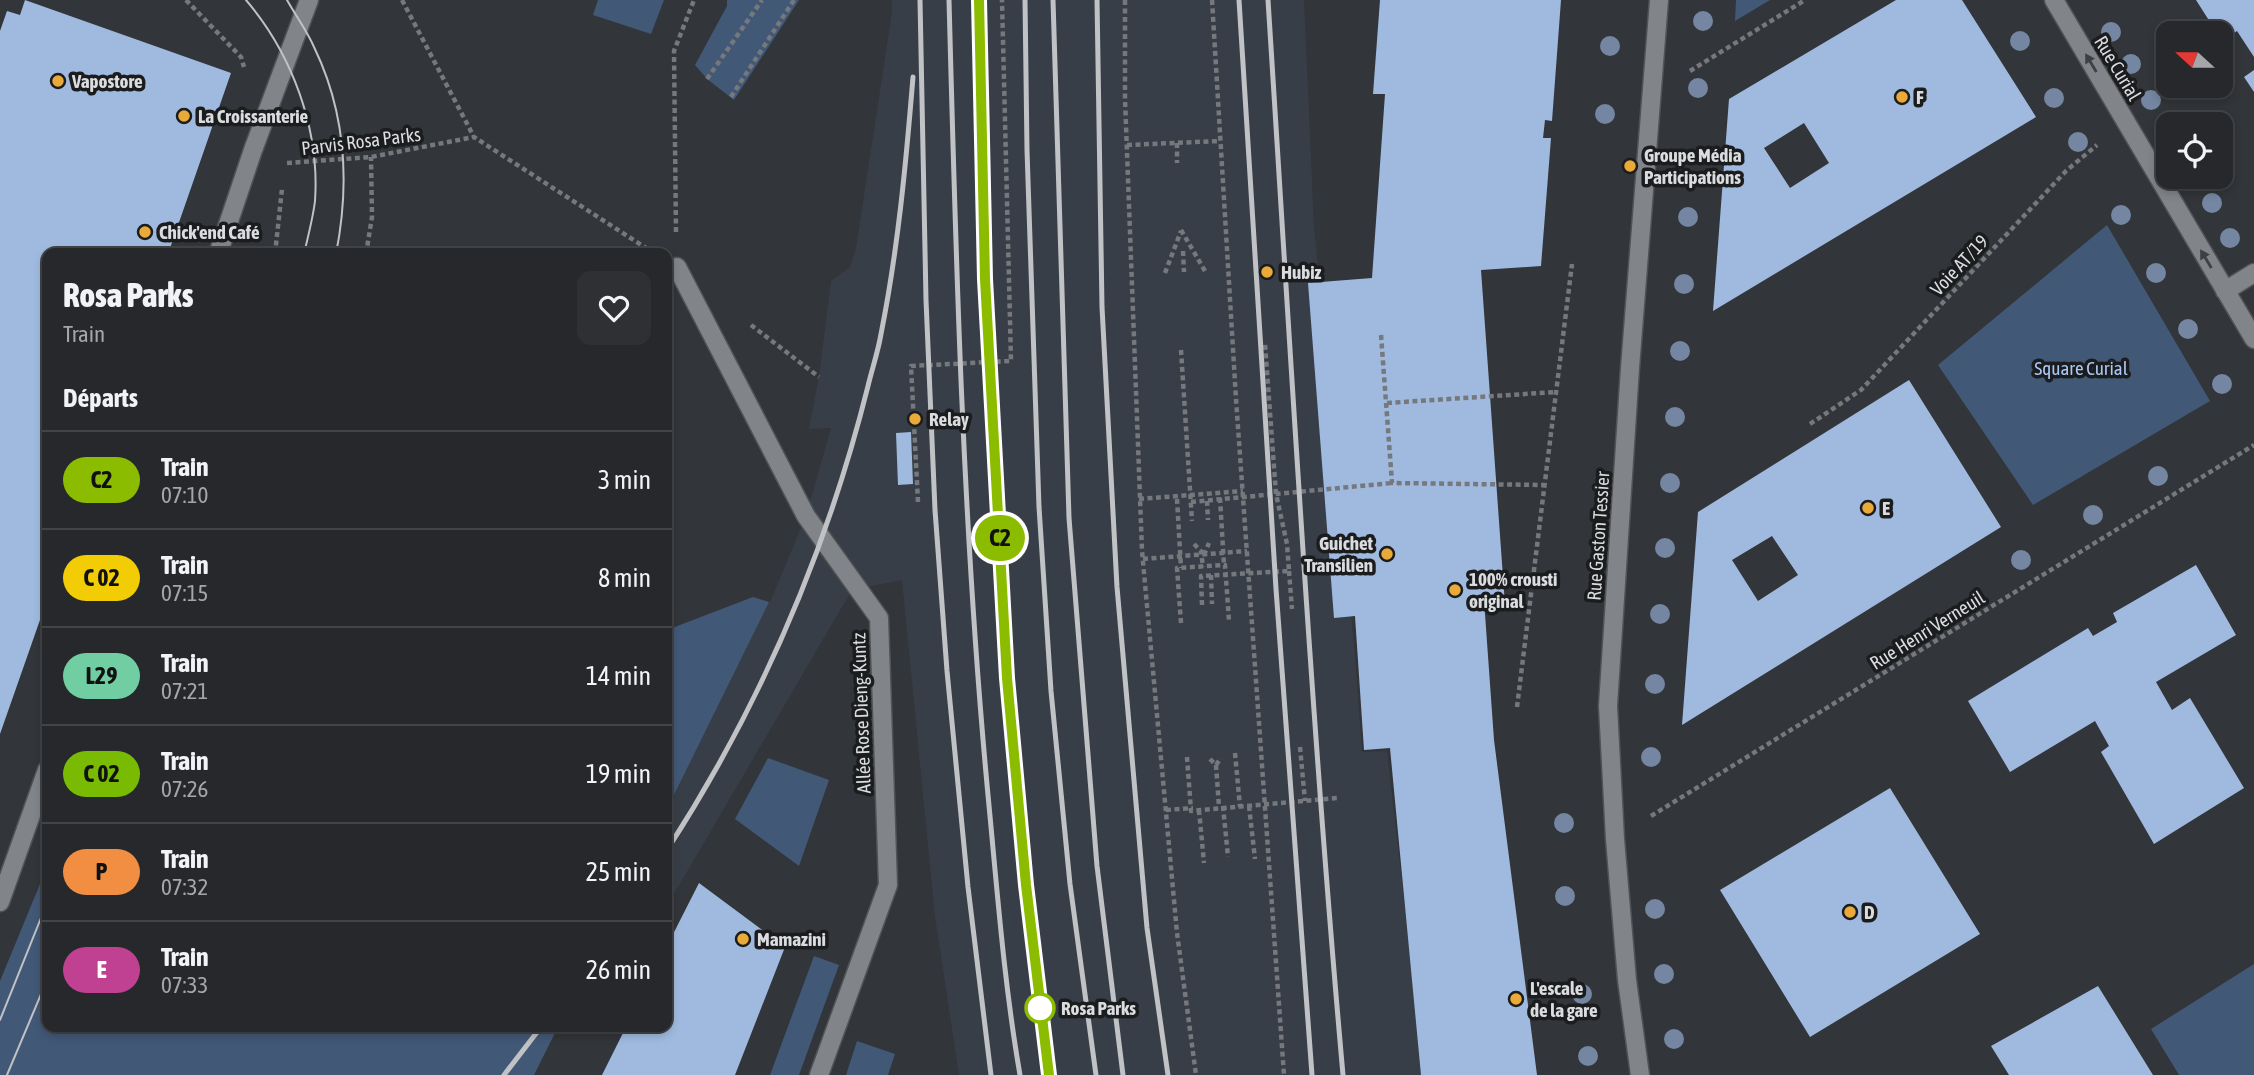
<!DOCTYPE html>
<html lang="fr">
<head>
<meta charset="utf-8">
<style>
  body { margin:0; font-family:"Asap Condensed",sans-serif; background:#2e3033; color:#f1f3f6; height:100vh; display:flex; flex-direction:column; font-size:26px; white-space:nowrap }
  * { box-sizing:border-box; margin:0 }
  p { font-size:23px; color:#a4a6a9 }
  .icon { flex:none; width:38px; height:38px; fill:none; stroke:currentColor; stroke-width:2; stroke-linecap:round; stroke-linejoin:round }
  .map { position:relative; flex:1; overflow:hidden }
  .drawer { position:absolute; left:42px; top:248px; width:630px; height:784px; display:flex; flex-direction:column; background:#26282b; border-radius:14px; box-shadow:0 4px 10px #0003,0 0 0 2px #424447 }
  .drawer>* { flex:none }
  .badge { padding:0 14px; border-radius:23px; font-size:24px; line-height:46px }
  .needle { width:46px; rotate:291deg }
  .tools { position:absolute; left:2156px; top:21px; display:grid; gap:14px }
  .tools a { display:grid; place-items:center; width:77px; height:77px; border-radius:14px; background:#26282b; box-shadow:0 4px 10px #0003,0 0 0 2px #424447; font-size:35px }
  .map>.badge { position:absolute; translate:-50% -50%; box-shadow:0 0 0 4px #fff }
  h2 { padding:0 21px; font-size:26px; line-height:63px }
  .round { display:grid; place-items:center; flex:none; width:74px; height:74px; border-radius:14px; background:#2e3033 }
  .summary { display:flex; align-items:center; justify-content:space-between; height:119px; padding:0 21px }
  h1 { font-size:33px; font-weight:800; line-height:52px }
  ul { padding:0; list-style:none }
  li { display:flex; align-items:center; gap:21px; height:98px; padding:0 21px; border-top:2px solid #424447 }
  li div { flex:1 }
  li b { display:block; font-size:26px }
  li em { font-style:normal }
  li .badge { min-width:77px; font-weight:700; text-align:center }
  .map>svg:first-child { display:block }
  .built { fill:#373e47 }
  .green { fill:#425877 }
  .building { fill:#a0badf; fill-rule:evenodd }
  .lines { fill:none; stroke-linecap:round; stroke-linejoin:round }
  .minor-casing { stroke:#505255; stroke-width:21 }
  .path { stroke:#75787c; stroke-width:4.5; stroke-dasharray:5 3.5; stroke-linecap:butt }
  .minor { stroke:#818489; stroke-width:18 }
  .tram { stroke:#c0c2c5; stroke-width:2 }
  .rail { stroke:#c0c2c5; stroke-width:5 }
  .tree { fill:#7486a1 }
  .oneway { fill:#3f4043 }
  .line-casing { stroke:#fff; stroke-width:16 }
  .line { stroke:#8cbc00; stroke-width:10 }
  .poi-dot { fill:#eaaa39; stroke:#1b1c1e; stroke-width:2.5 }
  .stop-dot { fill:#fff; stroke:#8cbc00; stroke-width:3.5 }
  .labels { text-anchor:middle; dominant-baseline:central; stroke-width:7; stroke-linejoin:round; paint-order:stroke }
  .street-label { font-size:19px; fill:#dadcdf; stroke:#1b1c1e }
  .poi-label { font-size:19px; font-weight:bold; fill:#dadcdf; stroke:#1b1c1e; text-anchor:start }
  .park-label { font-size:19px; fill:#aac9f6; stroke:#1b1c1e }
  .stop-label { font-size:19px; font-weight:bold; fill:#dadcdf; stroke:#1b1c1e; text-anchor:start }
</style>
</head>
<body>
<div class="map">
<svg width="2254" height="1075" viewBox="0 0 2254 1075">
  <rect width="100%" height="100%" fill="#323539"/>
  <path class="built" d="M892,0H1304L1314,227L1355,655L1362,752L1387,751L1424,1075H959L935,917L902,580L852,590L667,906V630L753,597L770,602L806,516L831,428L809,429L819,376L831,281L850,267L856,248L892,12Z"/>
  <path class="green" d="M598,0H664L651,34L593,15Z
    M727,0H799L734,100L707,79L695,65L727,6Z
    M1736,0H1770L1735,21Z
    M2107,225L2210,401L2033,505L1938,365Z
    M753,597L769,602L667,809V630Z
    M768,758L829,780L799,866L735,819Z
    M47,867V1027H558L534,1075H0V981Z
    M814,956L839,965L799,1075H770Z
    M2254,964V1075H2179L2151,1029Z
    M857,1041L895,1054L888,1075H846Z"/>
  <path class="building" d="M25,0L231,73L168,254H47V600L0,734V31L7,11L20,15Z
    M1380,0H1561L1552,121L1545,120L1543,138H1551L1541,266L1481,270L1505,605L1484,606L1485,614L1494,740L1537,1075H1421L1390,748L1364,750L1355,616L1334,618L1308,283L1372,278L1385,94H1373Z
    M1896,0H1962L2036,117L1713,311L1729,99ZM1804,123L1829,163L1790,188L1764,148Z
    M2196,0H2254V57L2237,31L2222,41L2221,33H2217Z
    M2254,70V92L2244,77Z
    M1909,380L2001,527L1682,725L1698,512ZM1772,536L1798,575L1758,601L1732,560Z
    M911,432L913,484L898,485L896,433Z
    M2196,565L2236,635L2156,682L2172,710L2190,698L2244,788L2154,844L2101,752L2109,746L2095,721L2010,772L1968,701L2088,628L2093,636L2117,622L2113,613Z
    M1890,788L1980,934L1810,1037L1720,890Z
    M699,883L785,947L735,1075H602L626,1027H667V946Z
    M2098,986L2153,1075H2009L1991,1046Z"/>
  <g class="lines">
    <defs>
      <path id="minor" d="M2054,0L2254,339
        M218,254L253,150L309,0
        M677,267L806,516L879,618L888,885L819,1075
        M2225,291L2254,273
        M0,902L47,770
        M1640,1075L1627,980L1615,839L1608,706L1630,368L1659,0"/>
    </defs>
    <use href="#minor" class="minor-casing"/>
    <path class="path" d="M186,0L241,57L244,67
      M402,0L474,137
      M1125,0V99L1142,551L1177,933L1196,1075
      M1212,0L1236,399L1284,1075
      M1690,71L1805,0
      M707,79L762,0
      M731,97L794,0
      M1177,143V163
      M1127,145L1220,141
      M287,163L371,157L474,137L646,248
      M1181,230L1205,271
      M676,232L674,51L694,0
      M1183,251L1184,272
      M275,254L282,189
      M366,254L372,217L371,157
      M1165,273L1181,231
      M751,325L819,377
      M1381,335L1392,483L1545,485
      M1181,350L1192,521
      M1387,403L1556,392
      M1810,424L1861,390L2066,171L2097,145
      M1220,498L1224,565
      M1139,499L1243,491
      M1177,499L1181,568
      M1207,501L1208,520
      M918,502L911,366L1011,361L1002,0
      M1191,502L1392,483
      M1194,544L1201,551L1203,567
      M1204,555L1209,543
      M1143,559L1247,551
      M1289,571L1292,609
      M1211,575L1212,604
      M1202,605L1201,576L1289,571L1287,544L1276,494L1265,344
      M1181,623L1177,568L1224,565H1225L1229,621
      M1517,707L1572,264
      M1300,747L1305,801
      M1235,753L1240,807
      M1187,757L1191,811L1338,798
      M1210,759L1216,765L1219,807
      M1216,765L1221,758
      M1223,806L1228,857
      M1249,806L1255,859
      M1166,810L1193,808
      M1199,810L1204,863
      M1651,816L2254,445"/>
    <use href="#minor" class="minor"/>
    <path class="tram" d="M246,0C292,54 320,129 315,201C313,218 308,236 304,254
      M287,0C296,16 307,31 314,47C346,113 350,183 336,254
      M0,1020L47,903
      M7,1075L47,980"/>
    <path class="rail" d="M920,0L926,300L935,510L947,671L968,887L991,1075
      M949,0C956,265 963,531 988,795C997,888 1004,983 1020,1075
      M979,0L985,279L1007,679L1026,885L1049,1075
      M1025,0L1027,150L1039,507L1051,691L1070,884L1096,1075
      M1053,0L1069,518L1097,866L1123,1075
      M1097,0L1102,307L1117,587L1147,928L1168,1075
      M1239,0L1276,589L1312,1075
      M1268,0C1291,358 1311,717 1343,1075
      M667,850C759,708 827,550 868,386C872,369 878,352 881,334C898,249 906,163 913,77
      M504,1075L541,1027"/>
  </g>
  <g class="tree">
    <circle cx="1703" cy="21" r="10"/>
    <circle cx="2111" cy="32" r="10"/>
    <circle cx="2020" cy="41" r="10"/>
    <circle cx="1610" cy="46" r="10"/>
    <circle cx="2131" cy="64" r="10"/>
    <circle cx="1698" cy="88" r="10"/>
    <circle cx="2054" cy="98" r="10"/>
    <circle cx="2151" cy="100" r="10"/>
    <circle cx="1605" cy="114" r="10"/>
    <circle cx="2078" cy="142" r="10"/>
    <circle cx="2212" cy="203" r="10"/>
    <circle cx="2121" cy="215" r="10"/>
    <circle cx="1688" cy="217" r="10"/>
    <circle cx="2230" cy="238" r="10"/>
    <circle cx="2156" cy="273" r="10"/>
    <circle cx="1684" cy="284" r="10"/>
    <circle cx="2188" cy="329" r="10"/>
    <circle cx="1680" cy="351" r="10"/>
    <circle cx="2222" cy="384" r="10"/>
    <circle cx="1675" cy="417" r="10"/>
    <circle cx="2158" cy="476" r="10"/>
    <circle cx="1670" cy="483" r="10"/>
    <circle cx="2093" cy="515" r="10"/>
    <circle cx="1665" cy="548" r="10"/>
    <circle cx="2021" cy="560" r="10"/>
    <circle cx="1660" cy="614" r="10"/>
    <circle cx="1655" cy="684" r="10"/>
    <circle cx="1651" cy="757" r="10"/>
    <circle cx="1564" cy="823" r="10"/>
    <circle cx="1565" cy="896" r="10"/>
    <circle cx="1655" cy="909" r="10"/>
    <circle cx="1664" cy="974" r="10"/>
    <circle cx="1582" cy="994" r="10"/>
    <circle cx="1674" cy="1039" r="10"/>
    <circle cx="1588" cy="1056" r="10"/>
  </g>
  <defs><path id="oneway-solid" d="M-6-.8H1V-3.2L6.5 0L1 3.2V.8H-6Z" transform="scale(1.75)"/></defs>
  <g class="oneway">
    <use href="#oneway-solid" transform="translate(2091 63) rotate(-121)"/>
    <use href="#oneway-solid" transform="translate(2206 259) rotate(-121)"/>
  </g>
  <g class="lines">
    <defs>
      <path id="line" d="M979,0L985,279L1007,678L1026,885L1049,1075"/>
    </defs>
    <use href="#line" class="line-casing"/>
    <use href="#line" class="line"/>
  </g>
  <g class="poi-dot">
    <circle cx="58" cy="81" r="7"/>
    <circle cx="1902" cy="97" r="7"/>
    <circle cx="184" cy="116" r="7"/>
    <circle cx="1630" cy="166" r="7"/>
    <circle cx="145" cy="232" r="7"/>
    <circle cx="1267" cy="272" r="7"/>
    <circle cx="915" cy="419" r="7"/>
    <circle cx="1868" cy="508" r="7"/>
    <circle cx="1387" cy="554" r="7"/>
    <circle cx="1455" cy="590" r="7"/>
    <circle cx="1850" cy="912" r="7"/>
    <circle cx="743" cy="939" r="7"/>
    <circle cx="1516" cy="999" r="7"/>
  </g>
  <circle class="stop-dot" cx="1040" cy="1008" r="14"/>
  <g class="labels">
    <g class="street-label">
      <text transform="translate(2118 68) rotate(59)">Rue Curial</text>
      <text transform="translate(361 141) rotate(-7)">Parvis Rosa Parks</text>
      <text transform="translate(1959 265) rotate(-47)">Voie AT/19</text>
      <text transform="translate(1598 536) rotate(-86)">Rue Gaston Tessier</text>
      <text transform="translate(1927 630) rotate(-32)">Rue Henri Verneuil</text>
      <text transform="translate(861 713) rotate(-92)">Allée Rose Dieng-Kuntz</text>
    </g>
    <g class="poi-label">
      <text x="72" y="81">Vapostore</text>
      <text x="1916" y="97">F</text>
      <text x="198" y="116">La Croissanterie</text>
      <text x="1644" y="155">Groupe Média<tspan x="1644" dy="22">Participations</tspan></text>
      <text x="159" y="232">Chick'end Café</text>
      <text x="1281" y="272">Hubiz</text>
      <text x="929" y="419">Relay</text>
      <text x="1882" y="508">E</text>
      <text x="1373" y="543" text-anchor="end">Guichet<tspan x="1373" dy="22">Transilien</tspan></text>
      <text x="1469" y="579">100% crousti<tspan x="1469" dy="22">original</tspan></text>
      <text x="1864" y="912">D</text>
      <text x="757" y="939">Mamazini</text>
      <text x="1530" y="988">L'escale<tspan x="1530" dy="22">de la gare</tspan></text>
    </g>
    <g class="park-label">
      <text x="2081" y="368">Square Curial</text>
    </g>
    <g class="stop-label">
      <text x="1061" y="1008">Rosa Parks</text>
    </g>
  </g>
</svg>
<div class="tools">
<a><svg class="needle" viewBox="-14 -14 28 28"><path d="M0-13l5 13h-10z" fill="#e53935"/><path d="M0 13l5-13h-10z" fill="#a4a6a9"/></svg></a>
<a><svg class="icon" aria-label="locate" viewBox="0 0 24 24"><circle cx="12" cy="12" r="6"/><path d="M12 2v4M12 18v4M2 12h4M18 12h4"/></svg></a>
</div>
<b class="badge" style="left:1000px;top:538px;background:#8cbc00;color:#111">C2</b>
<section class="drawer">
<div class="summary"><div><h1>Rosa Parks</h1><p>Train</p></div><a class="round"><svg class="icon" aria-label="heart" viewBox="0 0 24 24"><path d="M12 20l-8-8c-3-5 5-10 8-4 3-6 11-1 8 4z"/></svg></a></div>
<h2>Départs</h2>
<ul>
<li><span class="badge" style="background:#8cbc00;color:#111">C2</span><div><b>Train</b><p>07:10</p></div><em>3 min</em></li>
<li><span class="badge" style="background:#f2cc05;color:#111">C 02</span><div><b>Train</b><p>07:15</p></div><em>8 min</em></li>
<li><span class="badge" style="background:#71cea3;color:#111">L29</span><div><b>Train</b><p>07:21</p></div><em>14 min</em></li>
<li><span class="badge" style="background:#79bb02;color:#111">C 02</span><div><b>Train</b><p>07:26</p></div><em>19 min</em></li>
<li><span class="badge" style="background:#f28e42;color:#111">P</span><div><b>Train</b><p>07:32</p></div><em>25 min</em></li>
<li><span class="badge" style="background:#c04191;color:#fff">E</span><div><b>Train</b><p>07:33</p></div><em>26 min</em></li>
</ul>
</section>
</div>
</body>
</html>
